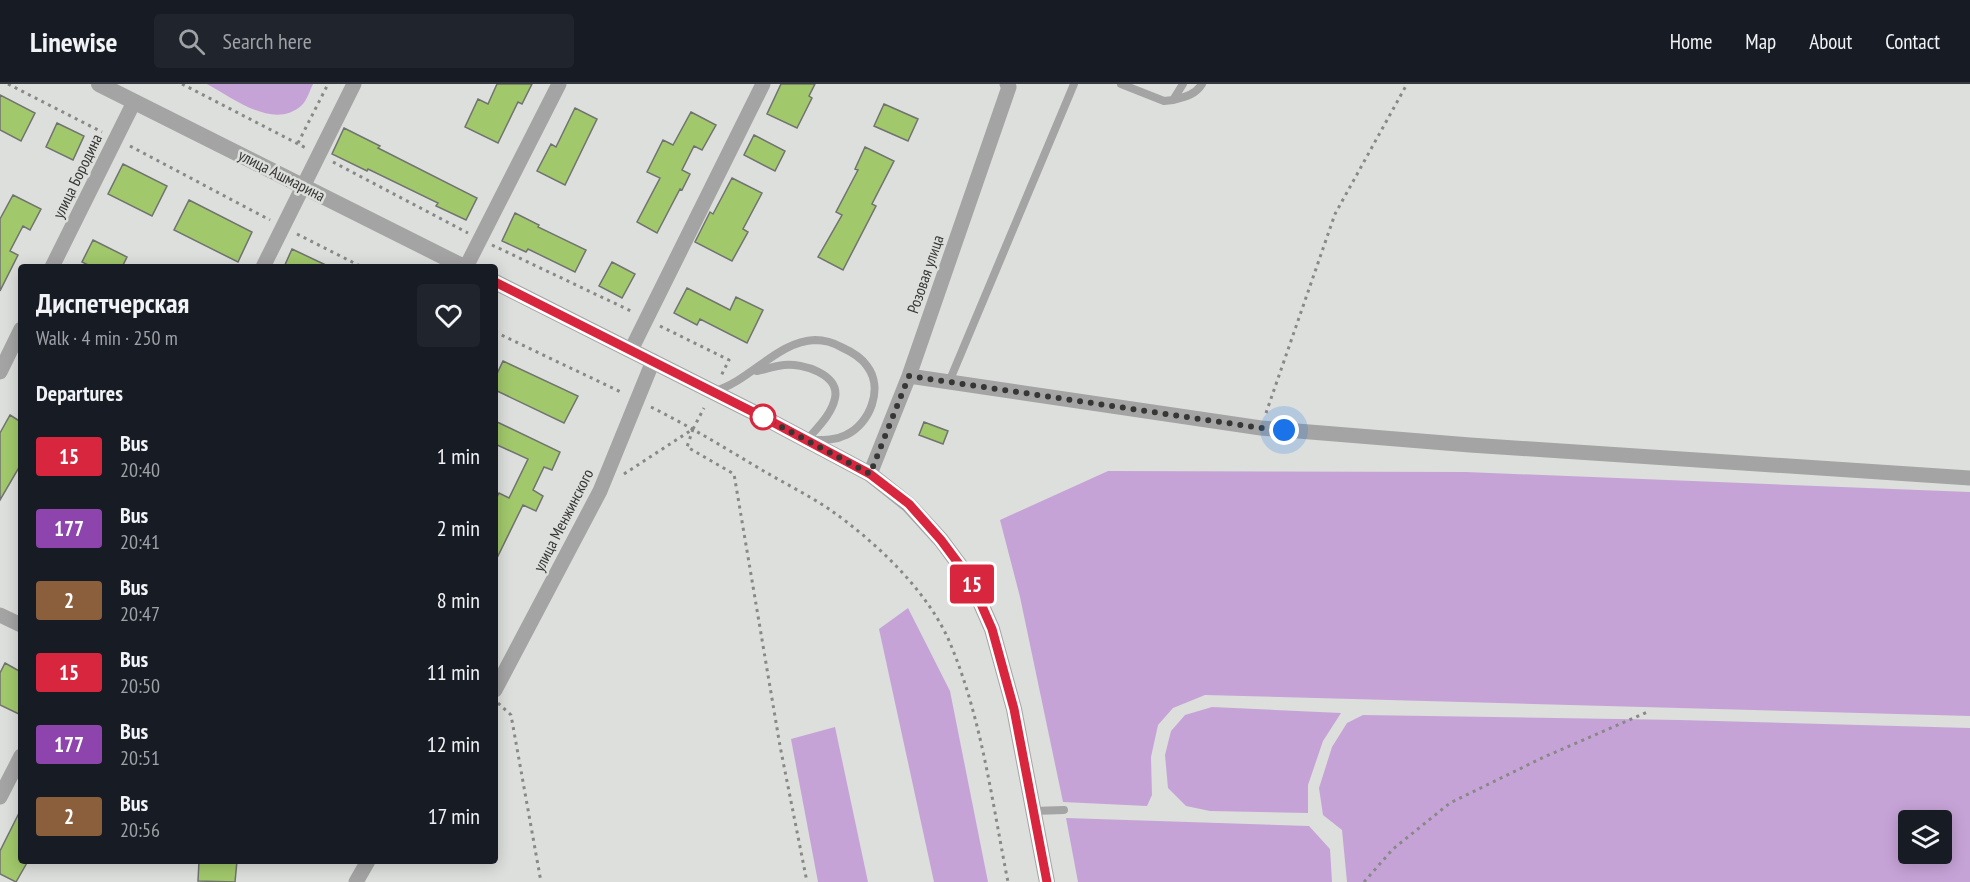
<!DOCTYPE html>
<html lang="en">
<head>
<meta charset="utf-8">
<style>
  body { margin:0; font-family:"PT Sans Narrow",sans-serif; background:#20242c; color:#f1f3f6; height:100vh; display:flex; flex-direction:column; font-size:22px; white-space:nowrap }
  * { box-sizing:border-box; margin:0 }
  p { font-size:20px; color:#9ea1a6 }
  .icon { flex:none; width:33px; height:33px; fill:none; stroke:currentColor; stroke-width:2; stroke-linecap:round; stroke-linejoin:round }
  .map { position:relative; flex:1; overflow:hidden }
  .drawer { position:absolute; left:18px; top:180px; width:480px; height:600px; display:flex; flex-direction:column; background:#171b24; border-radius:6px; box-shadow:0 3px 15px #0003 }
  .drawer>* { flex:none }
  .badge { padding:0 12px; border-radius:4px; font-size:21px; line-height:39px }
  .controls { position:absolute; left:1898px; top:726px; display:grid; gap:12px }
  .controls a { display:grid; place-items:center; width:54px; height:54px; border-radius:6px; background:#171b24; box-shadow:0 3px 15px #0003; font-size:30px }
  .you { position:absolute; width:30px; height:30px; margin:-15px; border:4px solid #fff; border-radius:50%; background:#1a73e8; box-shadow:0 0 0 9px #1a73e833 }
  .map>.badge { position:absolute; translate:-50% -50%; box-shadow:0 0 0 3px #fff }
  h2 { padding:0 18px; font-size:22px; line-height:54px }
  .round { display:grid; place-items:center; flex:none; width:63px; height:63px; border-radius:6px; background:#20242c }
  .headline { display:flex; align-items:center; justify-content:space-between; height:102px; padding:0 18px }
  h1 { font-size:28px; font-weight:600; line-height:45px }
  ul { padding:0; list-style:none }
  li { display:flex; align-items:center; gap:18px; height:72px; padding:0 18px }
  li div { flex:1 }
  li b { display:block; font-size:22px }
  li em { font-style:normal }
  li .badge { min-width:66px; font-weight:700; text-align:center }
  header { display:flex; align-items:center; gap:36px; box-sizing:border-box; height:84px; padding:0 30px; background:#171b24; border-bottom:2px solid #363941 }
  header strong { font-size:28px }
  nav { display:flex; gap:33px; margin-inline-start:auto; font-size:21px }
  .search { width:420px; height:54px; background:#20242c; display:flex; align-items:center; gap:15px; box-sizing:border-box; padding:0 21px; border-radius:6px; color:#9ea1a6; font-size:22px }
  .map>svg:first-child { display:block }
  .green { fill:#c6a3d7; fill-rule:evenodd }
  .building { fill:#a1c86b; stroke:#717370; stroke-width:1.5 }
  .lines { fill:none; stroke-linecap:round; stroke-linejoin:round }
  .path { stroke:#888987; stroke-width:3; stroke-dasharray:3 4.5; stroke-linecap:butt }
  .service { stroke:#a3a4a3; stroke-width:8 }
  .minor { stroke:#a3a4a3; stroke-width:15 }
  .tertiary { stroke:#a3a4a3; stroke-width:16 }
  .line-casing { stroke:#fff; stroke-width:14 }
  .line { stroke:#d7263d; stroke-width:9 }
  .walk { stroke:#363735; stroke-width:6; stroke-dasharray:0 10.8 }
  .stop-dot { fill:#fff; stroke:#d7263d; stroke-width:3 }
  .labels { text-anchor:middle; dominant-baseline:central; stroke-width:5; stroke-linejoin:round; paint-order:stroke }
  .street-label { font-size:16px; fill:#363735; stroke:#dddfdc }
</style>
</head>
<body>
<header>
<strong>Linewise</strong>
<div class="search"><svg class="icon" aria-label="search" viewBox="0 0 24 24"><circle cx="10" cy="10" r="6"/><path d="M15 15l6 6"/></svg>Search here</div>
<nav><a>Home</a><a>Map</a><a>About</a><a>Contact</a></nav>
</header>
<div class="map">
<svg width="1970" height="798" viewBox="0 0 1970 798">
  <rect width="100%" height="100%" fill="#dddfdc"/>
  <path class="green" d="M207,0H313C310,6 307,16 302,21C274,47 233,14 207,0Z
    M1108,387L1466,388L1970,408V632L1205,611L1173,624L1158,641L1151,673L1152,711L1147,722L1063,718L1020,513L1000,436Z
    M908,524L950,607L988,798H934L879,545Z
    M1212,623L1341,629L1323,657L1308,701V729L1210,727L1186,722L1168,704L1165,671L1171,647L1185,631Z
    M1363,631L1680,636L1970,644V798H1347L1342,746L1323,731L1319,704L1332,663L1347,639ZM1908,736H1941V770H1908Z
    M835,643L868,798H818L791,655Z
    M1066,734L1309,742L1330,765L1332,798H1078Z"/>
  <path class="building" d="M497,0H532L522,20L518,18L498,59L465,43L478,15L488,20Z
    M781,0H815L809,12L812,14L797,44L767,30Z
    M0,11L35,29L21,57L0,46Z
    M884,20L918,35L908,57L874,42Z
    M575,24L597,35L565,101L537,87L551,60L556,63Z
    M691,28L716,41L702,66L694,62L682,86L690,90L682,106L680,105L657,149L637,138L660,94L647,88L663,56L673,61Z
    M57,39L84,52L73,76L46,63Z
    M344,44L380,62L378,64L477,114L466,136L436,122L438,119L368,85L367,87L332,70Z
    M754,51L785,67L775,87L744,71Z
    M865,63L894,77L872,120L876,122L843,186L818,173L842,131L836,128L858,86L855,85Z
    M123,80L167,102L152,132L108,110Z
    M732,94L762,109L743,145L748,148L732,177L695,158L710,128L713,130Z
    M13,111L41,125L30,146L23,142L10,167L18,171L0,207V135Z
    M189,116L252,148L238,178L174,146Z
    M515,129L539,141L538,143L586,166L575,188L528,165L526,168L502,157Z
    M93,156L127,173L122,183H92L82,178Z
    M292,165L330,183H284Z
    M612,178L635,190L622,214L599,202Z
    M687,204L730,226L736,213L763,226L747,259L700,235L697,241L674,229Z
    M503,277L578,312L564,339L495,306V294Z
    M10,331L21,338V380L0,416V349Z
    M495,337L560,368L552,386L544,383L533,406L543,412L536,427L523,421L495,478V417L499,409L509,414L528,375L495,360Z
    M924,338L948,347L943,360L919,351Z
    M5,579L21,588V631L0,621V589Z
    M21,725V777H28L16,798L0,790V767Z
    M199,777H237L235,798L198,797Z"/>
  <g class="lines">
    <path class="path" d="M8,0L102,48
      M182,0L306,64
      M298,59L328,0
      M130,62L270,136
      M333,78L468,149
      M297,150L362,183
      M492,161L633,228
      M660,242L729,276L721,292
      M495,248L623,309
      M651,323C689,342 725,364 762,386C784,399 808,411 829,425C875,457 928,507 950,559C982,635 992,718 1008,798
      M1266,329L1335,130L1407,0
      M693,345L704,324
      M624,390L693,345L687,363L734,390L780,662L807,798
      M498,619L511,631L541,798
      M1364,798L1393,765L1450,719L1544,673L1650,627"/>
    <path class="service" d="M1121,0L1164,17L1173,16L1183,0
      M1173,16C1185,13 1195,11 1202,0
      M757,287C766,285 775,282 784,281C802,279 840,290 835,314C832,330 817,344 807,356
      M949,298L1074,0
      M715,307C750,297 778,257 815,256C824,256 834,259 841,263C850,267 861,273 867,282C884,304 870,340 846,351C836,356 825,356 814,356
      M1033,727L1064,726"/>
    <path class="minor" d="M52,183L134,18
      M263,183L354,0
      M466,183L559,0
      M631,266L763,0
      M0,288L21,245
      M909,292L1261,344L1470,361L1970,394
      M870,390L909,292L1009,3L1007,0
      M0,531L21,541
      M495,606L600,407L653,277
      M0,713L21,672
      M356,798L368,777"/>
    <path class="tertiary" d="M99,0L464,183
      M495,198L763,333L870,390L909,421L941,456L970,495L992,545L1014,625L1047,798"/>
  </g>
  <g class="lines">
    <defs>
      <path id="line" d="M495,198L763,333L870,390L909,420L941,456L970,495L992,545L1014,625L1047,798"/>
    </defs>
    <use href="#line" class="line-casing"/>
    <use href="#line" class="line"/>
    <path class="walk" d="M763,333L870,390L909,292L1261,344L1284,346"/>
  </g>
  <circle class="stop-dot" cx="763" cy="333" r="12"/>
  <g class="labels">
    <g class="street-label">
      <text transform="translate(282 91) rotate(27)">улица Ашмарина</text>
      <text transform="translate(77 92) rotate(-64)">улица Бородина</text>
      <text transform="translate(925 190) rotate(-71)">Розовая улица</text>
      <text transform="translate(563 436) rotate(-63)">улица Менжинского</text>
    </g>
  </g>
</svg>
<div class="controls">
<a><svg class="icon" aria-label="layers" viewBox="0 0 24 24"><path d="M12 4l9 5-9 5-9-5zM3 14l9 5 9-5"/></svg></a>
</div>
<div class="you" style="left:1284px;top:346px"></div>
<b class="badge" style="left:972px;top:500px;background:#d7263d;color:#fff">15</b>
<section class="drawer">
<div class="headline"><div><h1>Диспетчерская</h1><p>Walk · 4 min · 250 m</p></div><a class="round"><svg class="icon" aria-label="heart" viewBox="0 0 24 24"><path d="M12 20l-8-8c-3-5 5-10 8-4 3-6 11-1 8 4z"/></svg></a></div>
<h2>Departures</h2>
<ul>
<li><span class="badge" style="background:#d7263d;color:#fff">15</span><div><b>Bus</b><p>20:40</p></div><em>1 min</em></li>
<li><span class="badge" style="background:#8e44ad;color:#fff">177</span><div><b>Bus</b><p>20:41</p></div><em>2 min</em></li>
<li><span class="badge" style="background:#8b5e3c;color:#fff">2</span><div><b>Bus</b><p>20:47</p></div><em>8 min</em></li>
<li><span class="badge" style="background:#d7263d;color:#fff">15</span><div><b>Bus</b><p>20:50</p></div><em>11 min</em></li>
<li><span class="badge" style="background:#8e44ad;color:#fff">177</span><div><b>Bus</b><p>20:51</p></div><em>12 min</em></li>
<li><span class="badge" style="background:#8b5e3c;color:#fff">2</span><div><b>Bus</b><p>20:56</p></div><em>17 min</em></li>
</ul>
</section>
</div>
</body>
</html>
